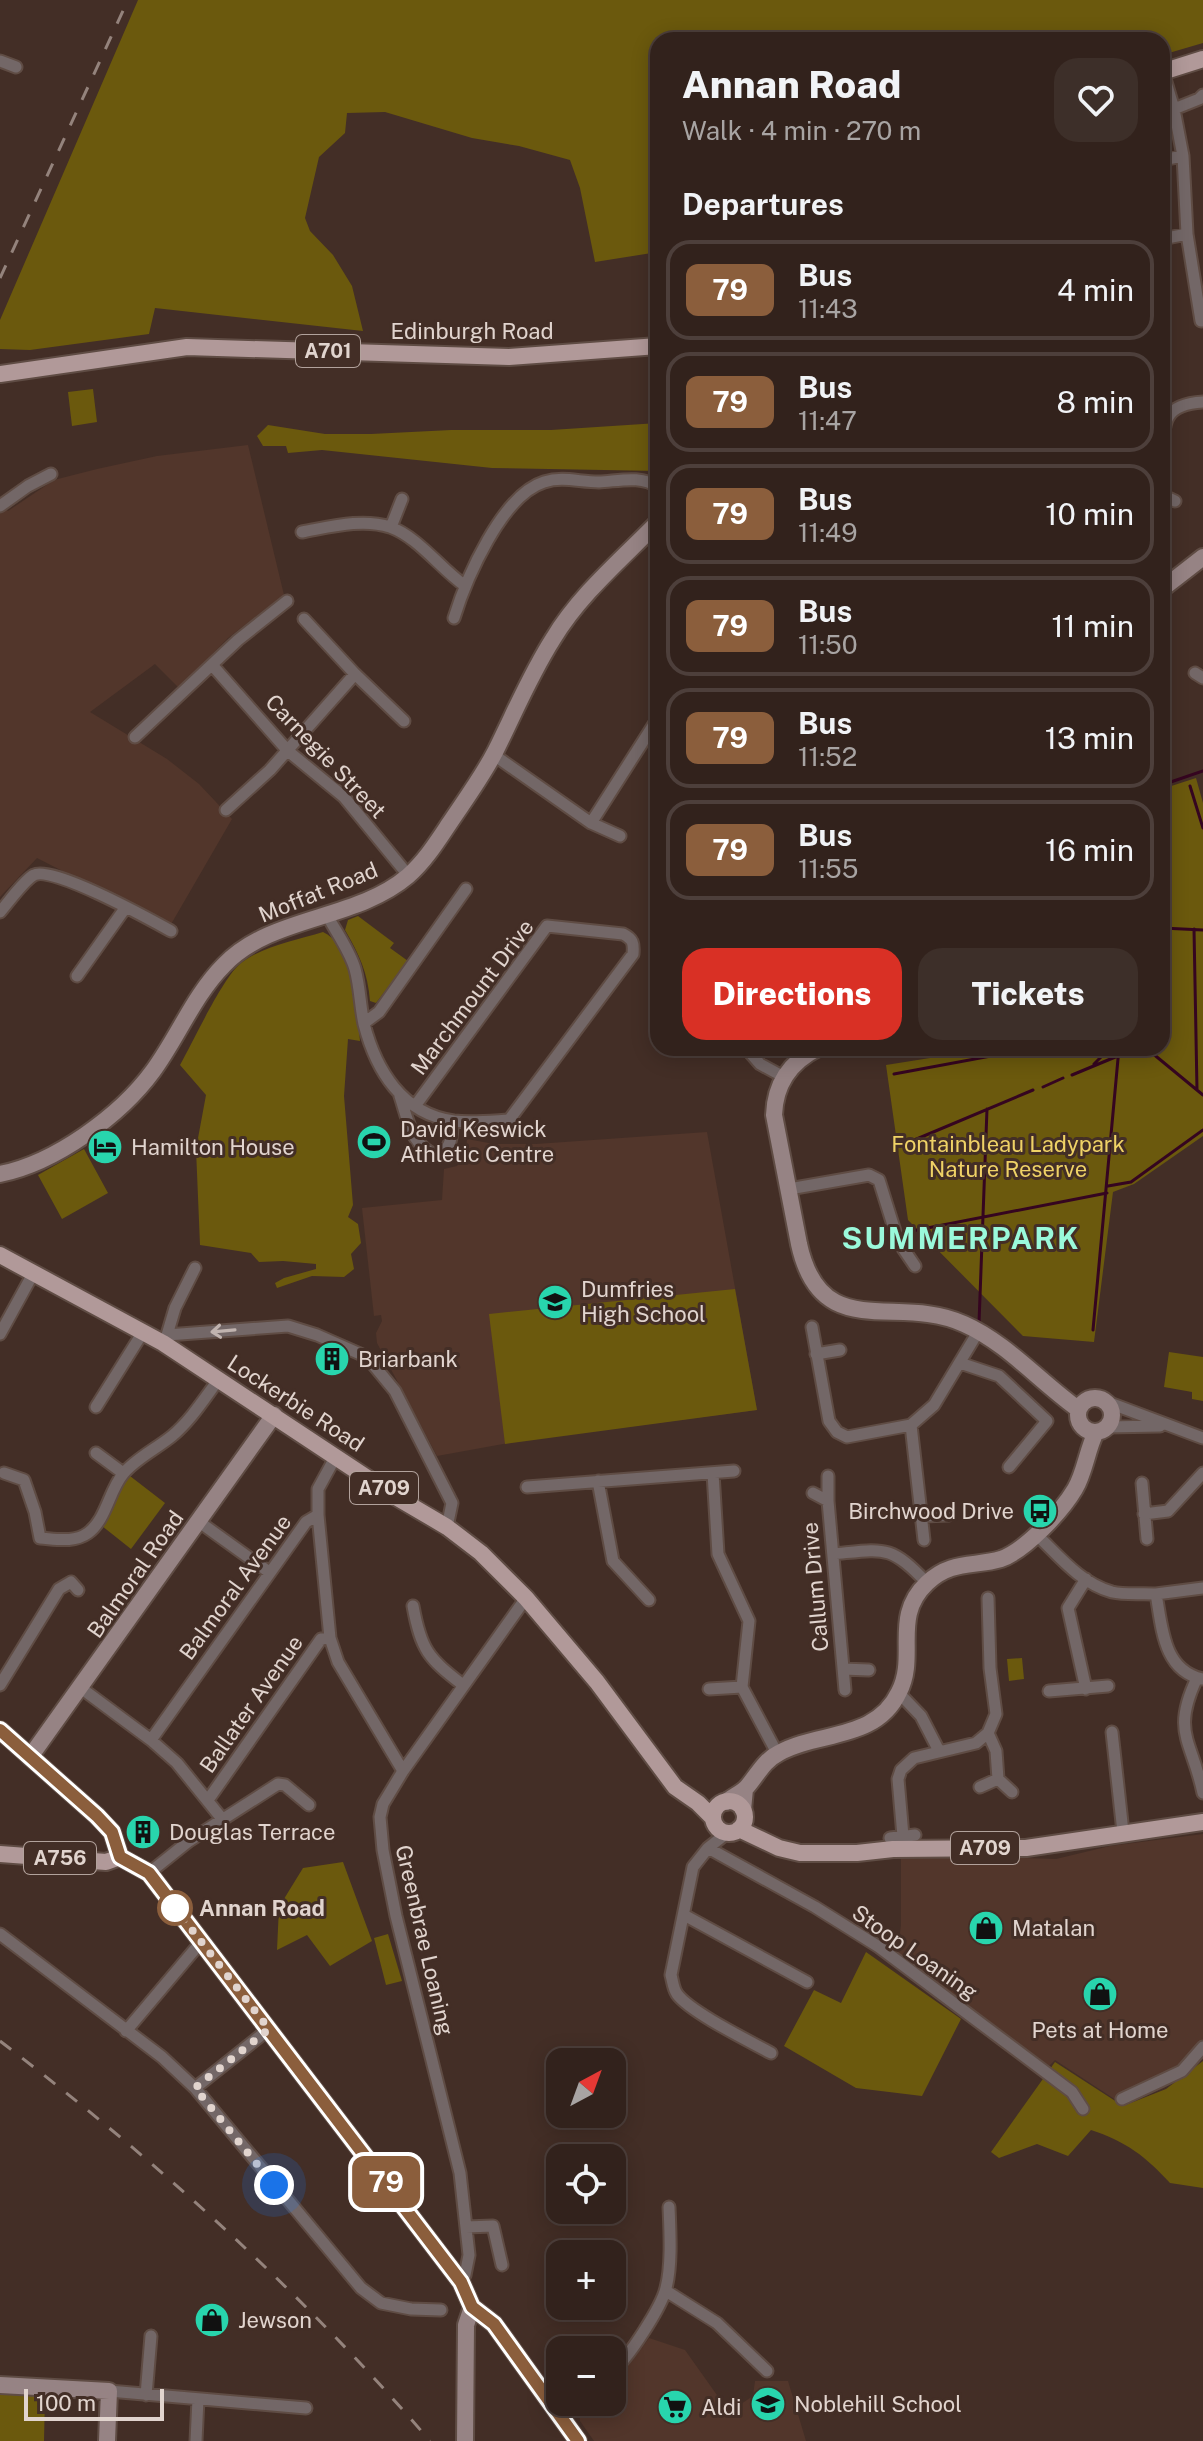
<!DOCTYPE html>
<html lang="en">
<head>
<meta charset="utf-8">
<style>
  body { margin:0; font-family:"Public Sans",sans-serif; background:#3d2f29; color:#f1f3f6; height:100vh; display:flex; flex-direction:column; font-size:30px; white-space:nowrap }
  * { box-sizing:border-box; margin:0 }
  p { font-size:26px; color:#a8a4a3 }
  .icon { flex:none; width:44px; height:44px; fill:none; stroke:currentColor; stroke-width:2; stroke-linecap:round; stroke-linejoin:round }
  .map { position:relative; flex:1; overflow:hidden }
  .side { position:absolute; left:650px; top:32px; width:520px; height:1024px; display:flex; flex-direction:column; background:#32221c; border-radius:24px; box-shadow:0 4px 20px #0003,0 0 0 2px #4d3f3b }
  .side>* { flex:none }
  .badge { padding:0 16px; border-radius:12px; font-size:28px; line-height:52px }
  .needle { width:52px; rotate:41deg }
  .fabs { position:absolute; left:546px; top:2048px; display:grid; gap:16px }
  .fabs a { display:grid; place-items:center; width:80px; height:80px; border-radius:16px; background:#32221c; box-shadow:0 4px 20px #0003,0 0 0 2px #4d3f3b; font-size:40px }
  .scale { position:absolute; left:24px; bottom:20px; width:140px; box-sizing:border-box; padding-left:8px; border:4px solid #e1d4ce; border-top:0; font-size:22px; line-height:28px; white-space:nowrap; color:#e1d4ce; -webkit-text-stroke:6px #432e26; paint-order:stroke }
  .you { position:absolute; width:40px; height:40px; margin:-20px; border:6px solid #fff; border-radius:50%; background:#1a73e8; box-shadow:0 0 0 12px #1a73e833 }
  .map>.badge { position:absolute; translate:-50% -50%; box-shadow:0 0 0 4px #fff }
  h2 { padding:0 32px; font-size:30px; line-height:72px }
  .round { display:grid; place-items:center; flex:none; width:84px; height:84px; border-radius:24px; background:#3d2f29 }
  .summary { display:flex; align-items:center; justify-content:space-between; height:136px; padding:0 32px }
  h1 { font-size:38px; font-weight:800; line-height:60px }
  .button { display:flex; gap:16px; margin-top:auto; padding:16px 32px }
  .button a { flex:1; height:92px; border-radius:24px; background:#d93025; color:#fff; font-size:32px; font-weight:800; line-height:92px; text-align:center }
  .button a+a { background:#3d2f29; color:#f1f3f6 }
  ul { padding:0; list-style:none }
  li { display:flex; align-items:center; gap:24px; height:100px; margin:0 16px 12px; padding:0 16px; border:4px solid #4d3f3b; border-radius:24px }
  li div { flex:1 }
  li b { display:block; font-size:30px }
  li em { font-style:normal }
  li .badge { min-width:88px; font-weight:700; text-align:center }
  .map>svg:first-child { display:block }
  .built { fill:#52362b }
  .green { fill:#6b590d }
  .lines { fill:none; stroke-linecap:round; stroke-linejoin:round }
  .stream { stroke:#350520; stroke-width:3 }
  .street-casing { stroke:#5f4c44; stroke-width:15 }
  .secondary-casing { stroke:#5f4c44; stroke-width:20 }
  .primary-casing { stroke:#5f4c44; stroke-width:20 }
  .street { stroke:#736767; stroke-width:11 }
  .secondary { stroke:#968384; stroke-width:16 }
  .primary { stroke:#b19999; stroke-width:16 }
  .rail { stroke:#94837c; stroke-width:3; stroke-dasharray:14 14; stroke-linecap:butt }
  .oneway { stroke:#c0b3af }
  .line-casing { stroke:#fff; stroke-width:18 }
  .line { stroke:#8b5e3c; stroke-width:12 }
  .walk { stroke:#e1d4ce; stroke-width:8; stroke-dasharray:0 14.4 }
  .stop-dot { fill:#fff; stroke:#8b5e3c; stroke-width:4 }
  .labels { text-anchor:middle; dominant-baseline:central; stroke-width:6; stroke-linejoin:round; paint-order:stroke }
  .shield { fill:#432e26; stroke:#b2a29c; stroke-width:2 }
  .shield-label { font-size:20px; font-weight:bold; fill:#e1d4ce }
  .street-label { font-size:22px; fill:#e1d4ce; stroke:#432e26 }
  .poi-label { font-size:22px; fill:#e1d4ce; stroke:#432e26; text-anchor:start }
  .park-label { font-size:22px; fill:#efd266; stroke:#432e26 }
  .stop-label { font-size:22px; font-weight:bold; fill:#e1d4ce; stroke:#432e26; text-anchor:start }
  .district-label { font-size:30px; font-weight:bold; letter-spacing:2px; fill:#9af9db; stroke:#432e26 }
</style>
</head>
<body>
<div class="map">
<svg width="1203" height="2441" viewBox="0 0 1203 2441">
  <rect width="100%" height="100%" fill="#432e26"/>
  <path class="built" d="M248,445L284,595L228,638L179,688L155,664L90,712L167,759L199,784L232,819L170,926L37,858L0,897V503L8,511L54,480L97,469L157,456Z
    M707,1132L757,1410L519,1441L437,1456L377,1343L376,1333L382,1321L381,1315L374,1316L362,1208L442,1200L444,1169L457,1166L466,1151L467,1139L494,1144H536Z
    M1203,1834V2059L1164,2088L1122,2104L1055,2060L1049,2066L897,1957L901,1925V1859L996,1857L1056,1859L1110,1846Z
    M649,2338L685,2350L729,2412L753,2396L755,2381H788L806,2441H594L580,2421L579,2405L583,2402H612V2377L635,2357Z"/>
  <path class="green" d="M138,0H1203V43L1162,55V40H658V252L595,262L580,188L570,160L519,146L472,138L385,112L347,113L345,133L319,157L305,218L310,231L333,255L352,286L363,331L155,308L149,334L30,350L0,349V320Z
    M93,389L97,422L72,426L68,392Z
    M658,423V471L492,468L322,450L288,453L286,446H263L257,436L268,425L325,434H371L451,430H551Z
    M1196,778L1203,803V1136L1134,1184L1113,1192L1094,1342L1023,1336L908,1220L886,1065L993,1048H1162V789Z
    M358,916L394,943L390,948L408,961L376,1003L370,1001C368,973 359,954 345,930L348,920Z
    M323,932C355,947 357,1010 360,1041L348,1039L344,1096L353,1205L348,1217L358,1224L361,1243L351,1254L354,1269L344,1277L312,1276L277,1288L275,1283L284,1278L316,1269V1264L283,1261L259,1262L251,1253L200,1245L196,1149L206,1095L180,1065C193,1042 223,977 241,963C263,946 297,940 323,932Z
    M84,1149L108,1193L62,1219L38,1175Z
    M735,1289L757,1410L505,1444L489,1314Z
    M1169,1352L1203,1357V1401L1192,1399V1392L1164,1387Z
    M130,1476L165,1503L131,1549L102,1526L117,1494Z
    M1022,1658L1024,1679L1009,1681L1007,1659Z
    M343,1862L372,1941L330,1966L307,1935L277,1950L279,1907L303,1868Z
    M388,1934L402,1981L386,1985L374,1938Z
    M866,1952L961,2019L922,2096L856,2088L784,2046L814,1990L841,2003Z
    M1203,2061V2188L1170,2183C1145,2156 1127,2142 1091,2130L1068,2156L1037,2144L999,2158L991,2152L1055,2062L1123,2106L1166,2089Z
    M0,2393L45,2395L44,2441H0Z"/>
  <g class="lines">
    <path class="stream" d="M1162,785L1203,771
      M1190,786L1203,828
      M1162,928L1203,930
      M1194,929L1197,1090
      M1146,1048L1203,1095
      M1094,1064L1110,1048
      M894,1074L1034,1048
      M1072,1075L1137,1048
      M1043,1087L1063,1078
      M900,1146L1033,1090
      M1108,1186L1131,1182L1203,1130
      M912,1231L1107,1193
      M979,1323L987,1109
      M1093,1330L1119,1048"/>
    <defs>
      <path id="street" d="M0,61L16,67
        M1163,72L1174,109L1183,156L1187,234L1201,321
        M1174,109L1199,99L1203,95
        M1162,160L1183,156
        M1162,239L1187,234
        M1162,481C1171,444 1146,405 1203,402
        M1162,495L1175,501
        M0,506L28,486L51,474
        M391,527L402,499
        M302,532C330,527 362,518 390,527C418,537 440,568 464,585
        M454,618C466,579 502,495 544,482C563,476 579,482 599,482C619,481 641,475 658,487
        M304,619L355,674L404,721
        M213,666L288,751L344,797L408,875
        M1195,673L1203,678
        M135,737L238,640L287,601
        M494,755L591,823L620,836
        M226,810L270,770L355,674
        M591,823L658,718
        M0,912C8,903 24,880 34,875C52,865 151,920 171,931
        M327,915C336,932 350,951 355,969C360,987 360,1006 364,1024C376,1070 402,1114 454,1121C472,1123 491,1121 509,1120L633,954C634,943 633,939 623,934L547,926L415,1106
        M77,976L126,907
        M364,1023L379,1012L466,889
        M746,1048L760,1064L784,1077
        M400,1096C408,1120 411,1147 438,1156C452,1147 452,1137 452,1121
        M789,1189L869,1175L879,1180L898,1241L915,1266
        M812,1327L829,1421L837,1432L847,1437L911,1425L934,1405L978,1332
        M0,1334L34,1272
        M167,1335L175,1308L195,1268
        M163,1343L167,1335L288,1326L317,1335L367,1357L395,1391L452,1503L447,1527
        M816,1354L840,1350
        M960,1363L999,1376L1047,1421L1009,1467
        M1107,1402L1203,1438
        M96,1407L143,1332
        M911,1425L924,1540
        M1107,1427L1160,1426
        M96,1453L123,1473
        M4,1473L24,1480L35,1512L40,1538C56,1539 74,1543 88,1533C106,1520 109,1491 123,1474C135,1459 156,1449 172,1436C191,1420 204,1399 219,1379
        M713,1473L718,1554L749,1621L742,1687L777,1753
        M828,1476V1501L845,1690
        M598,1481L613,1561L649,1600
        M1142,1483L1147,1539
        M527,1487L734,1471
        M813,1493L828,1501
        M1144,1514L1168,1511L1203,1473
        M318,1515L330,1638L338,1662L403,1771
        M923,1516L949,1515
        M198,1521L269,1572
        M1036,1534C1059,1556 1080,1583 1112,1592C1125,1595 1142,1593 1156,1594C1162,1627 1163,1671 1203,1679
        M833,1554C884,1549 890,1544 927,1583
        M1086,1579L1068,1608L1086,1689
        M1156,1594L1203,1588
        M413,1606C421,1650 428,1658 463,1685
        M843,1669L869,1670
        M1197,1678C1171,1733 1192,1740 1203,1793
        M0,1685L59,1589L71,1582L78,1590
        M81,1688L151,1740L177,1763L223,1820
        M709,1689L742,1687
        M1049,1691L1108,1686
        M899,1693L921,1716L939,1751
        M1112,1732L1123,1832
        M151,1740L306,1522L318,1515V1489L336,1456
        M998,1779L1012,1792
        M980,1787L998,1779L996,1751L988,1733
        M208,1800L321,1639L330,1638
        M727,1833L708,1848L693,1867L671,1975C673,1982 673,1988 677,1994C690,2012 749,2041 771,2053
        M903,1836L898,1779L901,1770L914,1758L976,1743L988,1733L996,1714L990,1668L988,1598
        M890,1838L915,1835
        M708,1848L815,1907L879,1947L1072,2092L1083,2109
        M149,1873L189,1841L278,1784L285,1785L309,1805
        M684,1915L807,1982
        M0,1934L162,2057L195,2088L361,2288L381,2303L411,2309L441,2310
        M126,2031L201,1942
        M195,2088L269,2029
        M1122,2099L1182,2071L1203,2047
        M466,2227L493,2226L502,2265
        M461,2282L465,2275L469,2255L460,2173L396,1916L383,1850L380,1817L383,1804L403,1771L526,1598
        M666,2291L717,2323L767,2371
        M612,2371C627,2361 662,2306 666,2288C672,2265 670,2231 669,2207
        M109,2391L306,2408
        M146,2395L151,2336
        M557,2412L571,2402
        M196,2441L198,2399"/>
      <path id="secondary" d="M1162,589L1203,557
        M818,1048C790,1062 775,1084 774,1115L799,1244C821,1345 897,1293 964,1324C1007,1343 1040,1382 1078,1409
        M0,1174C55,1163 120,1116 153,1071C178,1037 194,995 224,965C272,915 355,921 408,876C425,861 437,842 449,824C465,800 482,777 495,752C514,714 530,675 553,639C580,594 622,559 658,522
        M1078 1415a17 17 0 1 1 34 0a17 17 0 1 1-34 0Z
        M30,1757L274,1415
        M726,1802C732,1797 741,1793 746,1788C757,1776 763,1761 779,1753C818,1731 876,1741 899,1692C918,1655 891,1617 927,1583C951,1560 974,1567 1001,1559C1026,1550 1062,1511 1075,1489C1085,1472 1087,1450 1096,1432
        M743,1810L745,1789
        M0,2385L109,2391L107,2441
        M465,2441L466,2325L472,2307"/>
      <path id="primary" d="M1162,72L1203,59
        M0,374L187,347L509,357L658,346
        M0,1255L163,1343L396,1497L447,1527L481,1553L526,1598L597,1682L675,1787L698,1803L713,1818
        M0,1730L97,1816L112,1832L120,1857L149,1873L461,2282L472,2307L494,2324L578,2441
        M713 1817a16 16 0 1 1 32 0a16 16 0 1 1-32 0Z
        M739,1829L779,1848L800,1853H857L893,1849L1026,1848L1203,1822
        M0,1854L106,1862L120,1857"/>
    </defs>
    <use href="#street" class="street-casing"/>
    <use href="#secondary" class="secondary-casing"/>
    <use href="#primary" class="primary-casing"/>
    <use href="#street" class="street"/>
    <use href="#secondary" class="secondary"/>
    <use href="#primary" class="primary"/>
    <path class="rail" d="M0,278L128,0
      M0,2041C157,2161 301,2291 430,2441"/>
  </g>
  <defs><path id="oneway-shaft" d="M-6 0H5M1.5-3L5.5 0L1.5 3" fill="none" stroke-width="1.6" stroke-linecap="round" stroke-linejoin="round" transform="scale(2)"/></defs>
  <use class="oneway" href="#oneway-shaft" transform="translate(223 1331) rotate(175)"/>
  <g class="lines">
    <defs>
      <path id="line" d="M0,1730L97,1816L112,1832L120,1857L149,1873L461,2282L472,2307L494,2324L578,2441"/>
    </defs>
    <use href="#line" class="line-casing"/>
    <use href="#line" class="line"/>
    <path class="walk" d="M175,1908L269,2029L195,2088L274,2185"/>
  </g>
  <defs>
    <symbol id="stadium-disc" viewBox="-11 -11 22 22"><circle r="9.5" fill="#28d5ad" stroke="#432e26"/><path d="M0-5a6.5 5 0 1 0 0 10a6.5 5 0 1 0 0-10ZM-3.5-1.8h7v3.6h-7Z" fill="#111"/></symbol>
    <symbol id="hotel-disc" viewBox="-11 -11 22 22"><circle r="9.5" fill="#28d5ad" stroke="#432e26"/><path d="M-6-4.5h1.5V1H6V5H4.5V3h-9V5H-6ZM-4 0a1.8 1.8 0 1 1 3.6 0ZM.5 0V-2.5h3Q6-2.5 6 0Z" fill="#111"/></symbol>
    <symbol id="school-disc" viewBox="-11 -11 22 22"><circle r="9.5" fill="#28d5ad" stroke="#432e26"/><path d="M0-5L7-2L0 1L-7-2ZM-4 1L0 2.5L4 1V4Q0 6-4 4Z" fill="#111"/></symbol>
    <symbol id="building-disc" viewBox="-11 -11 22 22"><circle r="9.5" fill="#28d5ad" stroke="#432e26"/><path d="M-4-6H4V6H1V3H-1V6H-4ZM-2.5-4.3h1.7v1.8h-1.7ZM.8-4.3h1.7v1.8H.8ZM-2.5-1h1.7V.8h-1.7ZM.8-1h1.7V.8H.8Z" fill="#111"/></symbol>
    <symbol id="bus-disc" viewBox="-11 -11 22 22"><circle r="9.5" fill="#28d5ad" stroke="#432e26"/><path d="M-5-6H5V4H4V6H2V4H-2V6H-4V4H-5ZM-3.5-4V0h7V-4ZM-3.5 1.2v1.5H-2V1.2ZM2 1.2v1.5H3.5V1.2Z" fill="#111"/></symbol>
    <symbol id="shop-disc" viewBox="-11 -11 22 22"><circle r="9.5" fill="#28d5ad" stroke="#432e26"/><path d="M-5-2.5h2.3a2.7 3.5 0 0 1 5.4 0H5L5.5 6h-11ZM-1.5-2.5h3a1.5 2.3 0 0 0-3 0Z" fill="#111"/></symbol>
    <symbol id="supermarket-disc" viewBox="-11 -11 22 22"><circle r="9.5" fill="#28d5ad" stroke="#432e26"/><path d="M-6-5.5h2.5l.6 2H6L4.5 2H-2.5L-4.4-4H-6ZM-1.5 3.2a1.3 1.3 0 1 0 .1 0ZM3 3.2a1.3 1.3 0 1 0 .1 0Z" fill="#111"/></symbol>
  </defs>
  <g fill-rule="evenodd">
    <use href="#stadium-disc" x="354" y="1122" width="40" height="40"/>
    <use href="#hotel-disc" x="85" y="1127" width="40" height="40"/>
    <use href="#school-disc" x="535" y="1282" width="40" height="40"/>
    <use href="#building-disc" x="312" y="1339" width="40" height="40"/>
    <use href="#bus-disc" x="1020" y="1491" width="40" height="40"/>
    <use href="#building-disc" x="123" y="1812" width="40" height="40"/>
    <use href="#shop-disc" x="966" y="1908" width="40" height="40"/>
    <use href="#shop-disc" x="1080" y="1974" width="40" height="40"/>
    <use href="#shop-disc" x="192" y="2300" width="40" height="40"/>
    <use href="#school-disc" x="748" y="2384" width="40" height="40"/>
    <use href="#supermarket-disc" x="655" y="2387" width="40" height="40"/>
  </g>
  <circle class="stop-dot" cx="175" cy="1908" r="16"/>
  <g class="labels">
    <g class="shield">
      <rect x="296" y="335" width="64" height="32" rx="6"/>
      <rect x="350" y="1472" width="68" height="32" rx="6"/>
      <rect x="951" y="1832" width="68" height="32" rx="6"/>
      <rect x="24" y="1842" width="72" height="32" rx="6"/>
    </g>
    <g class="shield-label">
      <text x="328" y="351">A701</text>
      <text x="384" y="1488">A709</text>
      <text x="985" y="1848">A709</text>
      <text x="60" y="1858">A756</text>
    </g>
    <g class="street-label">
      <text x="472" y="331">Edinburgh Road</text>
      <text transform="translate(326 756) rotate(46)">Carnegie Street</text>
      <text transform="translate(318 892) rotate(-22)">Moffat Road</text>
      <text transform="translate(472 997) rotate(-53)">Marchmount Drive</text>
      <text transform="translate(296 1403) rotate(33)">Lockerbie Road</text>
      <text transform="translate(135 1574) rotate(-55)">Balmoral Road</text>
      <text transform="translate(235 1587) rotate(-54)">Balmoral Avenue</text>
      <text transform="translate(815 1587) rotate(-95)">Callum Drive</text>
      <text transform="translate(251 1704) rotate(-55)">Ballater Avenue</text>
      <text transform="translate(425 1940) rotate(77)">Greenbrae Loaning</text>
      <text transform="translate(915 1952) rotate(35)">Stoop Loaning</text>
    </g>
    <g class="poi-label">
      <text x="400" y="1129">David Keswick<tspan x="400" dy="25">Athletic Centre</tspan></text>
      <text x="131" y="1147">Hamilton House</text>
      <text x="581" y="1289">Dumfries<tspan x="581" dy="25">High School</tspan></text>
      <text x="358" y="1359">Briarbank</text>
      <text x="1014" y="1511" text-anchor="end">Birchwood Drive</text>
      <text x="169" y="1832">Douglas Terrace</text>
      <text x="1012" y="1928">Matalan</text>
      <text x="1100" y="2030" text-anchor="middle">Pets at Home</text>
      <text x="238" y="2320">Jewson</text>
      <text x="794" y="2404">Noblehill School</text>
      <text x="701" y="2407">Aldi</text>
    </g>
    <g class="park-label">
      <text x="1008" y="1144">Fontainbleau Ladypark<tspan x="1008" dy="25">Nature Reserve</tspan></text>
    </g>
    <g class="stop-label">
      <text x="199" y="1908">Annan Road</text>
    </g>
    <g class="district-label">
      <text x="961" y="1238">SUMMERPARK</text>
    </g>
  </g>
</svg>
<div class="fabs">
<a><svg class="needle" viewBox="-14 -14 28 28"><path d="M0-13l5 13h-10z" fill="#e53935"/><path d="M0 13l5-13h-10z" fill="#a8a4a3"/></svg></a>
<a><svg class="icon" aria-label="locate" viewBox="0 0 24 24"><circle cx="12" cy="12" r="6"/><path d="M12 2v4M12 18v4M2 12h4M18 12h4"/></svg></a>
<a>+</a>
<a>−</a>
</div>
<div class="scale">100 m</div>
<div class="you" style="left:274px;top:2185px"></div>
<b class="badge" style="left:386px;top:2182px;background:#8b5e3c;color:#fff">79</b>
<section class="side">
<div class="summary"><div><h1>Annan Road</h1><p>Walk · 4 min · 270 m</p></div><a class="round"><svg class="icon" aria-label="heart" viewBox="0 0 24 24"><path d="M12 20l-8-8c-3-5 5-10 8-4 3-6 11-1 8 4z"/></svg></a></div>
<h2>Departures</h2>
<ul>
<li><span class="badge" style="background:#8b5e3c;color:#fff">79</span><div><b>Bus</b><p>11:43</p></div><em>4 min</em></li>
<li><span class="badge" style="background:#8b5e3c;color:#fff">79</span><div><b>Bus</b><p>11:47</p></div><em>8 min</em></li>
<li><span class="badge" style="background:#8b5e3c;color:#fff">79</span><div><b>Bus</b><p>11:49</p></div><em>10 min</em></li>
<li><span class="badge" style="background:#8b5e3c;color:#fff">79</span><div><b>Bus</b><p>11:50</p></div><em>11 min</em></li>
<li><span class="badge" style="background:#8b5e3c;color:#fff">79</span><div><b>Bus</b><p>11:52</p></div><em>13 min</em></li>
<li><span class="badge" style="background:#8b5e3c;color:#fff">79</span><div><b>Bus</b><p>11:55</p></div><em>16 min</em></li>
</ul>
<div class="button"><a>Directions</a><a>Tickets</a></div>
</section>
</div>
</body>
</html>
